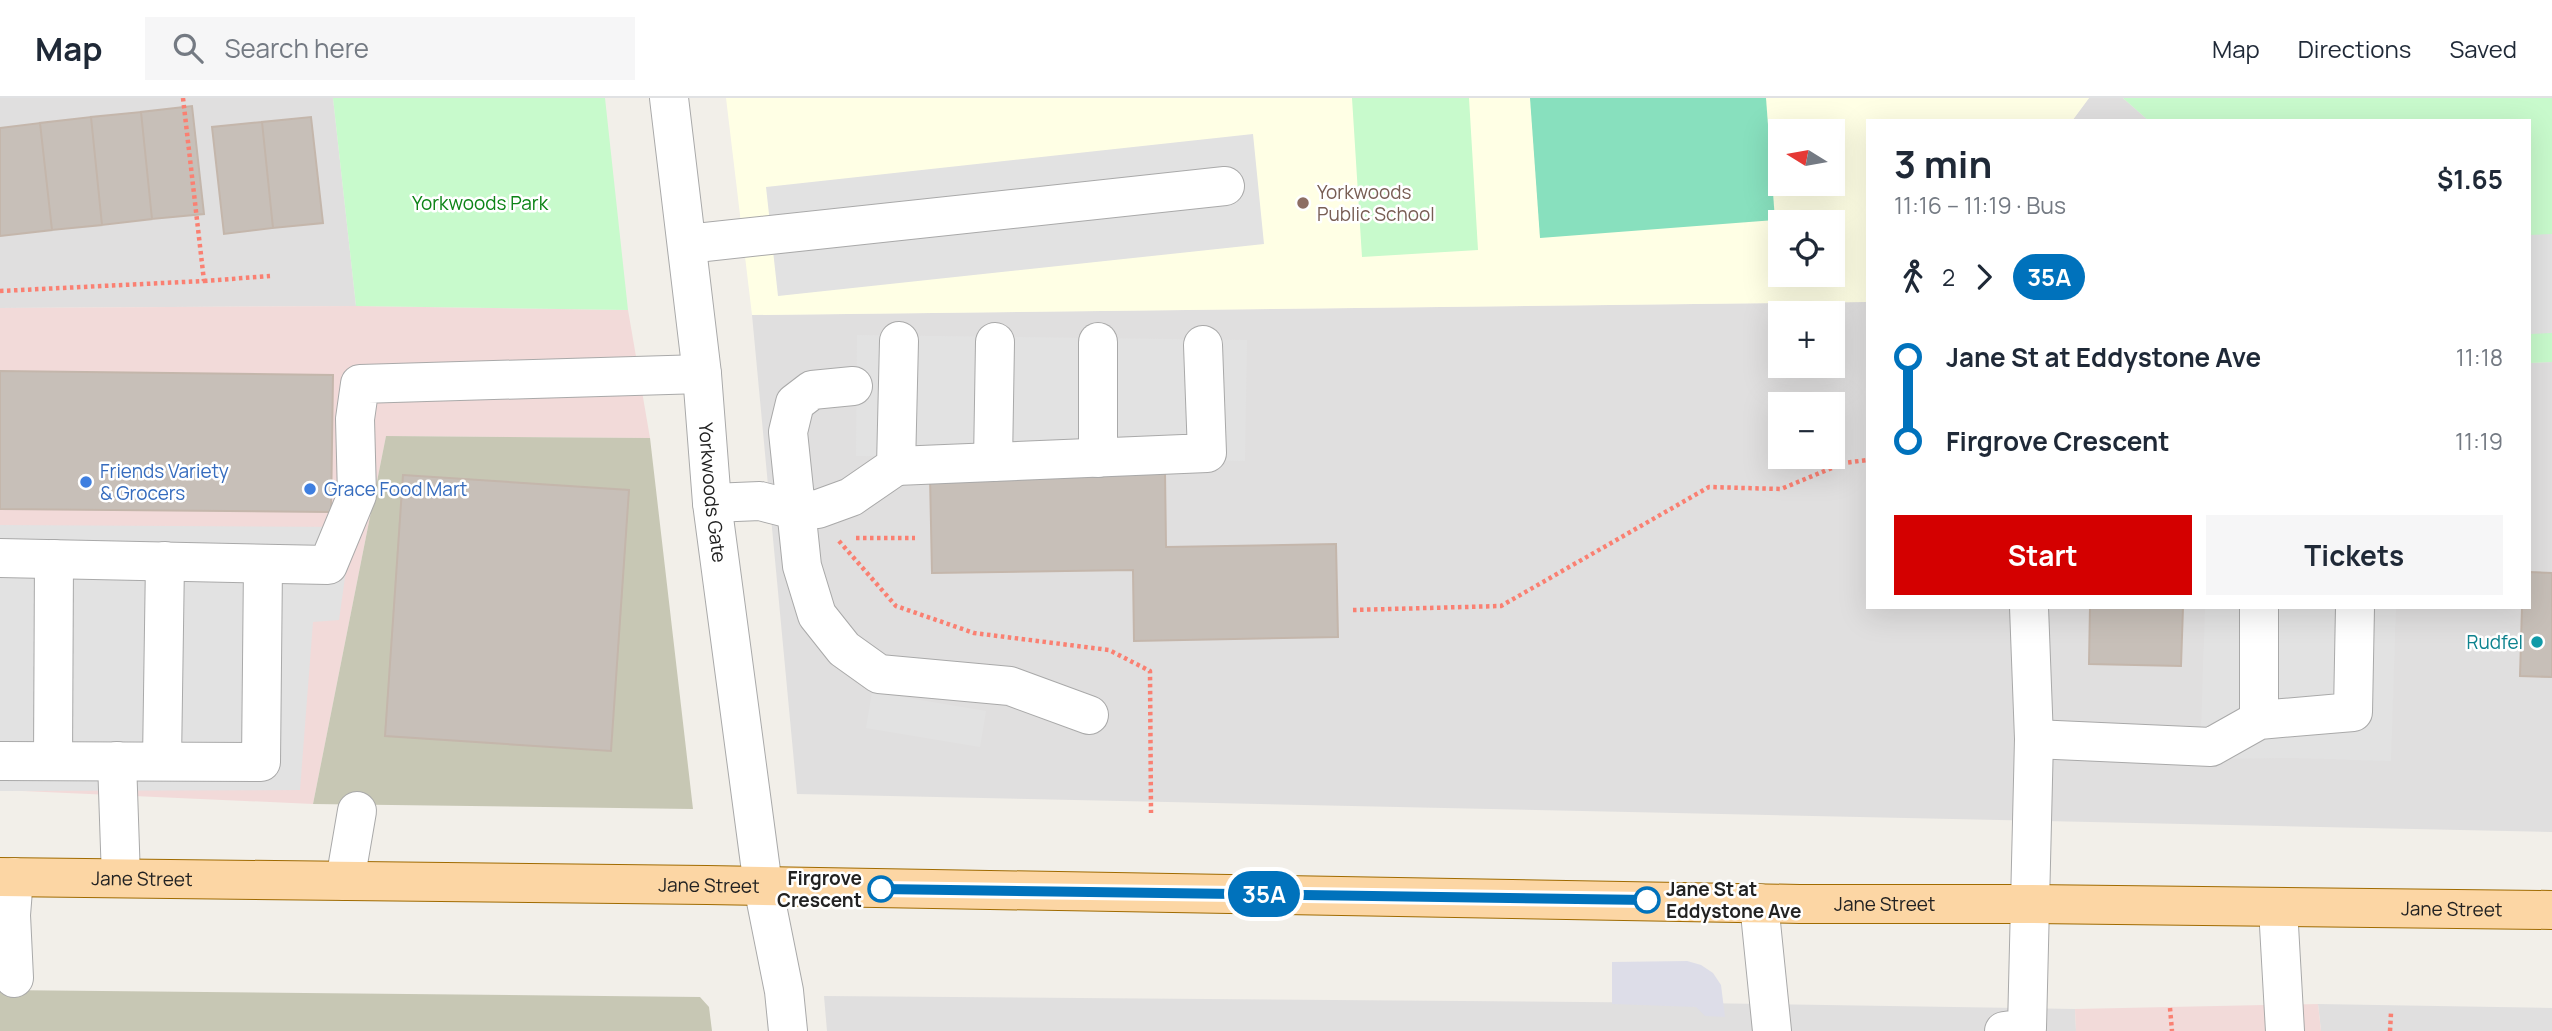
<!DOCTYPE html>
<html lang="en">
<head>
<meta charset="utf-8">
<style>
  body { margin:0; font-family:Manrope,sans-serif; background:#f6f6f7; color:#1f2937; height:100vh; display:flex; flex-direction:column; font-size:26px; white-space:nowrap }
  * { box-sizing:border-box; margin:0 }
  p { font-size:23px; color:#747a83 }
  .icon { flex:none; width:38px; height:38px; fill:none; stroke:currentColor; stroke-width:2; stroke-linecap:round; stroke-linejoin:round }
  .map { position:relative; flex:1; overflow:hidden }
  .drawer { position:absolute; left:1866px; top:21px; width:665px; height:490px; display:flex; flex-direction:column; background:#fff; border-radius:0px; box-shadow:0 7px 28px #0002 }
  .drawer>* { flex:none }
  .badge { padding:0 14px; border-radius:23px; font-size:24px; line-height:46px }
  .needle { width:46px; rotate:281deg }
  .controls { position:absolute; left:1768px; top:21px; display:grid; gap:14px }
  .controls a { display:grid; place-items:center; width:77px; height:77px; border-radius:0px; background:#fff; box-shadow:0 7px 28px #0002; font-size:35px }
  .map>.badge { position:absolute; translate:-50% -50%; box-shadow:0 0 0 4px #fff }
  .legs { display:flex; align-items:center; gap:10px; height:77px; padding:0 28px; font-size:23px }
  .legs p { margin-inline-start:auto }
  .summary { display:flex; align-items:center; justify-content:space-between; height:119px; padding:0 28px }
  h1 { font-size:38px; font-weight:700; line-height:52px }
  .cta { display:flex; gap:14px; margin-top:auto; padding:14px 28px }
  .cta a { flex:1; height:80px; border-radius:0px; background:#d40000; color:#fff; font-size:28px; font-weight:700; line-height:80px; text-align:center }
  .cta a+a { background:#f6f6f7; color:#1f2937 }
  ul { padding:0 28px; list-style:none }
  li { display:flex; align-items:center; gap:24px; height:84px; font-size:26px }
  li i { display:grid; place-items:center; width:10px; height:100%; margin:0 9px; background:currentColor }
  li i::after { content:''; width:18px; height:18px; margin:-9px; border:5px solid; border-radius:50%; background:#fff }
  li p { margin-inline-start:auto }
  li:first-child i { background:linear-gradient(#0000 50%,currentColor 0) }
  li:last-child i { background:linear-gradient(currentColor 50%,#0000 0) }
  header { display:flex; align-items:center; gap:42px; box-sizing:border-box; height:98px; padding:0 35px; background:#fff; border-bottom:2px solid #e0e1e3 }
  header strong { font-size:33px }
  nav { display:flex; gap:38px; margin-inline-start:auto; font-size:24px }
  .search { width:490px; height:63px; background:#f6f6f7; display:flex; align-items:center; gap:18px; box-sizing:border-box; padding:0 24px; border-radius:0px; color:#747a83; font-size:26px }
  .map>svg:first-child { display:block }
  .residential { fill:#e0dfdf; fill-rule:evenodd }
  .commercial { fill:#f2dad9 }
  .education { fill:#ffffe5; fill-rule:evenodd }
  .construction { fill:#c7c7b4 }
  .park { fill:#c8facc }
  .pitch { fill:#88e0be }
  .parking { fill:#e2e2e2 }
  .plaza { fill:#dddde8 }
  .building { fill:#c7bfb8; stroke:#c4b6ab; stroke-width:2 }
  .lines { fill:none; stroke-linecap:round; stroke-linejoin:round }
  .minor-casing { stroke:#a9a9a9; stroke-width:40 }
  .major-casing { stroke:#a06b00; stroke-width:40 }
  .path { stroke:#fa8072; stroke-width:4.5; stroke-dasharray:3.5 3.5; stroke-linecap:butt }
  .minor { stroke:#fff; stroke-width:38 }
  .major { stroke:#fcd6a4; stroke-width:38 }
  .line-1-casing { stroke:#fff; stroke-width:16 }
  .line-1 { stroke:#0072bc; stroke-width:10 }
  .education-dot { fill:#8d6e63; stroke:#fff; stroke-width:2.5 }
  .shop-dot { fill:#3f7fe0; stroke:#fff; stroke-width:2.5 }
  .culture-dot { fill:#0f9aa8; stroke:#fff; stroke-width:2.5 }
  .stop-1-dot { fill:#fff; stroke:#0072bc; stroke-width:3.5 }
  .labels { text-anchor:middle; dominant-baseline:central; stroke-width:5; stroke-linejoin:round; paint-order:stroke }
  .education-label { font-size:19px; fill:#785e54; stroke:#fff; text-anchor:start }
  .park-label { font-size:19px; fill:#0c8416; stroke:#fff }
  .shop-label { font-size:19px; fill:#366cbe; stroke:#fff; text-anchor:start }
  .street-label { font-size:19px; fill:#222; stroke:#fff }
  .culture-label { font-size:19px; fill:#0d838f; stroke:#fff; text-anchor:end }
  .stop-label { font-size:19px; font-weight:bold; fill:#222; stroke:#fff; text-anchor:end }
</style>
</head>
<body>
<header>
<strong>Map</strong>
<div class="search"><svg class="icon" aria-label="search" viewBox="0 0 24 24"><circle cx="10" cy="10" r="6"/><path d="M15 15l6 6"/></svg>Search here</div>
<nav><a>Map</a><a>Directions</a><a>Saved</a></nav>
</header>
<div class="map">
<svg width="2552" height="933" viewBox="0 0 2552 933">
  <rect width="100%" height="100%" fill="#f2efe9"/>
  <path class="residential" d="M0,0H333L356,208L0,210Z
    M2089,0H2123L2149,23H2072Z
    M1867,204V509H2529V265L2552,264V734L797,696L752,217ZM1780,215H1832V268H1780ZM1780,306H1832V359H1780Z
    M824,898L1698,905L2075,911L2076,933H827Z
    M2318,906L2552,910V933H2321Z"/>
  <path class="commercial" d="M356,208L628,212L650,340L386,338L313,706L0,692V210Z
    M2318,906L2321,933H2076L2075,911Z"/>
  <path class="education" d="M726,0H2089L2072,23H1867V204L752,217ZM1780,33H1832V86H1780ZM1780,124H1832V177H1780Z"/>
  <path class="construction" d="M386,338L650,340L693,711L313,706Z
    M0,892L700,899L709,909L712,933H0Z"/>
  <path class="park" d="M333,0H605L628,212L356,208Z
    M1352,0H1469L1478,152L1362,159Z
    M2123,0H2552V264L2529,265V23H2149Z"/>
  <path class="pitch" d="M1530,0H1766L1775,122L1540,140Z"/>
  <path class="parking" d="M1253,36L1264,146L778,198L766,89Z
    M2552,136V235L2529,236V137Z
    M857,237L1247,242L1245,363L856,358Z
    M0,427L352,429L339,522L313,524L300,692L0,693Z
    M2205,509H2396L2391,663L2293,660L2200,661Z
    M872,594L986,613L980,649L866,630Z"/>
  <path class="plaza" d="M1687,863L1701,867L1713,875L1721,887L1725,919L1705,918L1696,909L1612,906V864Z"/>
  <path class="building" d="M192,8L204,116L152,121L141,14Z
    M141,14L152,121L102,127L91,19Z
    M91,19L102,127L52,132L40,25Z
    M311,19L323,125L273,130L262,24Z
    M262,24L273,130L224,136L212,29Z
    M40,25L52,132L0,138V30Z
    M0,273L333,277L331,414L0,411Z
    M1165,374L1166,449L1336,446L1338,539L1134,543L1133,472L932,475L930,378Z
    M403,377L629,392L611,653L385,638Z
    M2529,474L2552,475V579L2520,578L2522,509H2529Z
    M2090,509H2183L2181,568L2089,566Z"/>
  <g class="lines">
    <defs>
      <g id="minor">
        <path id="s1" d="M669,0L702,276L712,405L763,788L784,893L788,933"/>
        <path d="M687,146L1225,88"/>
        <path d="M1098,244V360"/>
        <path d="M853,288L812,292L795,305L788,334L802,468L817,517L844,551L879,576L1010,588L1089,617"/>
        <path d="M993,364L995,244"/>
        <path d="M896,368L1207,355L1203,247"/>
        <path d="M712,405L760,403L795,412L818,411L851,399L896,368L899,243"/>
        <path d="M0,460L328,467L357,397L355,321L360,286L702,276"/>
        <path d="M2259,509V622"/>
        <path d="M2034,641L2211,649L2259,622L2353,614L2355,509"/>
        <path d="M0,663L261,664L263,466"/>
        <path d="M53,663L54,461"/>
        <path d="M117,663L121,780"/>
        <path d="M162,663L165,463"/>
        <path d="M345,783L357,713"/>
        <path d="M1759,805L1772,933"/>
        <path d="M2278,810L2285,933"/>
        <path d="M14,880L11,817L14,779"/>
        <path d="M2004,933L2027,930L2034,641L2029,509"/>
      </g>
      <g id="major">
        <path id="s2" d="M0,779L707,787L1800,806H2029L2552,812"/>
      </g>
    </defs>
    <use href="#minor" class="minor-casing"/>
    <use href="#major" class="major-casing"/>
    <path class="path" d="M204,183L270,178
      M0,193L204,183L183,0
      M856,440H915
      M839,443L896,508L974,535L1109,552L1150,573L1151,715
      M1353,512L1501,508L1709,389L1781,391L1844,365L1867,362
      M2170,910L2172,933
      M2390,933L2391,915"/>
    <use href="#minor" class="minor"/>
    <use href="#major" class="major"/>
  </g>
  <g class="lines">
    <defs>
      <path id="line-1" d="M881,791L1647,802"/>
    </defs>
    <use href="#line-1" class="line-1-casing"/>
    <use href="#line-1" class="line-1"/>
  </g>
  <circle class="education-dot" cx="1303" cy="105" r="7"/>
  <g class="shop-dot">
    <circle cx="86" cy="384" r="7"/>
    <circle cx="310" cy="391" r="7"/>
  </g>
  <circle class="culture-dot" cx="2537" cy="544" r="7"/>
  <g class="stop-1-dot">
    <circle cx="881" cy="791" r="12"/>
    <circle cx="1647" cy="802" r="12"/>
  </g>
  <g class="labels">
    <g class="education-label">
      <text x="1317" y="94">Yorkwoods<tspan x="1317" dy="22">Public School</tspan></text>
    </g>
    <g class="park-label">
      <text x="480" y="105">Yorkwoods Park</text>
    </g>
    <g class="shop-label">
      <text x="100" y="373">Friends Variety<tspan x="100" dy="22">&amp; Grocers</tspan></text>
      <text x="324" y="391">Grace Food Mart</text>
    </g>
    <g class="street-label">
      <text stroke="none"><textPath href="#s1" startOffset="397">Yorkwoods Gate</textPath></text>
      <text stroke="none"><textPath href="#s2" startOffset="142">Jane Street</textPath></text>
      <text stroke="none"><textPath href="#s2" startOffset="709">Jane Street</textPath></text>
      <text stroke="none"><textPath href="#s2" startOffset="1885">Jane Street</textPath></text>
      <text stroke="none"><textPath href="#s2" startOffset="2452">Jane Street</textPath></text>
    </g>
    <g class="culture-label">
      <text x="2523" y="544">Rudfel</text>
    </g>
    <g class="stop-label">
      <text x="862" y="780">Firgrove<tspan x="862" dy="22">Crescent</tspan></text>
      <text x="1666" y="791" text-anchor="start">Jane St at<tspan x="1666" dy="22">Eddystone Ave</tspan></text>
    </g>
  </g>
</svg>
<div class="controls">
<a><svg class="needle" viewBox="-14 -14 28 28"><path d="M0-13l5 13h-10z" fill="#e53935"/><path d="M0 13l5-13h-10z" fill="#747a83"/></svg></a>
<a><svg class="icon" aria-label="locate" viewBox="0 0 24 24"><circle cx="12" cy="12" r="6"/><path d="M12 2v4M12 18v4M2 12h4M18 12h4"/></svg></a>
<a>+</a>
<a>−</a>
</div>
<b class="badge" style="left:1264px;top:796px;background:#0072bc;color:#fff">35A</b>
<section class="drawer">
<div class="summary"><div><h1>3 min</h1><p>11:16 – 11:19 · Bus</p></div><b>$1.65</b></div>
<div class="legs"><svg class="icon" aria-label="walk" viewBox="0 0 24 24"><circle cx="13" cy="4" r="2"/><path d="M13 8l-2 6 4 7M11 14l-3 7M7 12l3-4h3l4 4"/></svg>2<svg class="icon" aria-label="forward" viewBox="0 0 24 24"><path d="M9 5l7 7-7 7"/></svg><b class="badge" style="background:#0072bc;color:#fff">35A</b></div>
<ul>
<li><i style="color:#0072bc"></i><b>Jane St at Eddystone Ave</b><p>11:18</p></li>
<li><i style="color:#0072bc"></i><b>Firgrove Crescent</b><p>11:19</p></li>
</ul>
<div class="cta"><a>Start</a><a>Tickets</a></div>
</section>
</div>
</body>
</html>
